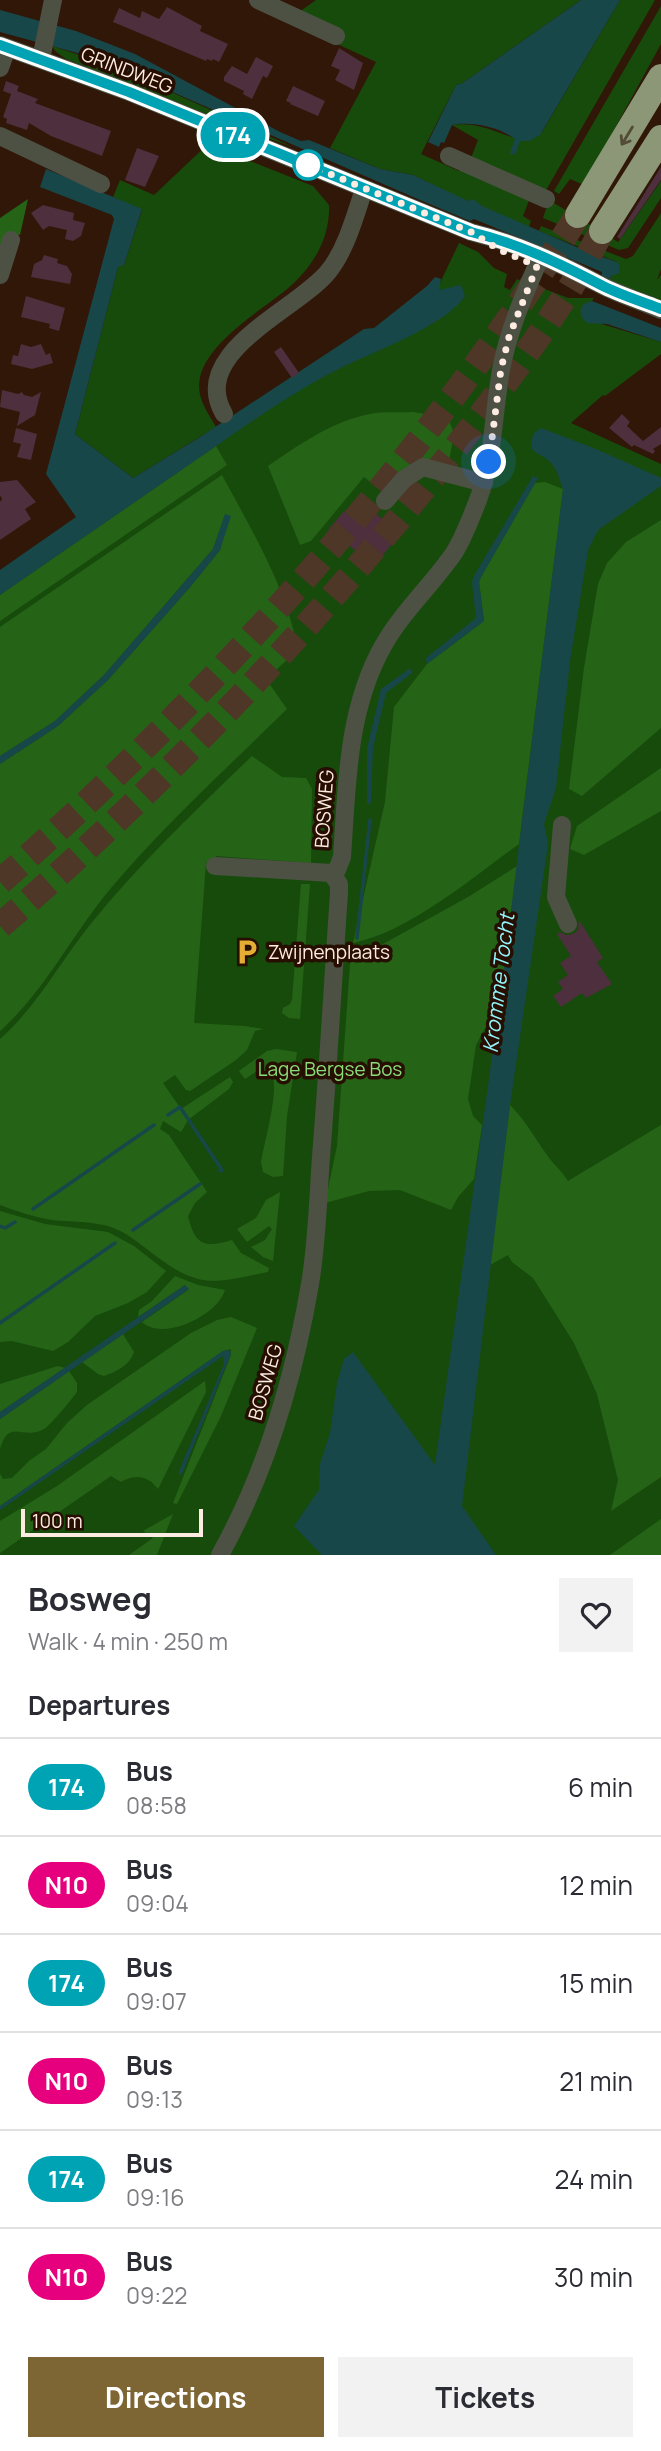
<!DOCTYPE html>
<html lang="en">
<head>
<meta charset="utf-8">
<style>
  body { margin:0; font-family:Manrope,sans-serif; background:#f2f2f3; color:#2b2b33; height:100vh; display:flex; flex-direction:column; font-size:26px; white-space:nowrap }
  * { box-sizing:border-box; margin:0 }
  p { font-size:23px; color:#7c7c81 }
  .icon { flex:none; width:38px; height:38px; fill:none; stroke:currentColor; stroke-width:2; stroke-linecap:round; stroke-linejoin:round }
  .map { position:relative; height:1555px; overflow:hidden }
  .panel { display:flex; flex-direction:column; background:#fff; flex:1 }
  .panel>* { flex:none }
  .badge { padding:0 14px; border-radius:23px; font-size:24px; line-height:46px }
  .scale { position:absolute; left:21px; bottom:18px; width:182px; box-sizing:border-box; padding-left:7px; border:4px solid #feebe1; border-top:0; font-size:19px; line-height:24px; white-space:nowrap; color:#feebe1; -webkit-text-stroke:5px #260e01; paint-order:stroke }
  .you { position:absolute; width:35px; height:35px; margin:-18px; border:5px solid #fff; border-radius:50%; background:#1a73e8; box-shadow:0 0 0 10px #1a73e833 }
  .map>.badge { position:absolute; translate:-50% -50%; box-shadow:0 0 0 4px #fff }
  h2 { padding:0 28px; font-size:26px; line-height:63px }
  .round { display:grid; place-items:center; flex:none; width:74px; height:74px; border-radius:0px; background:#f2f2f3 }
  .headline { display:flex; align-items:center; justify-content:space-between; height:119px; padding:0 28px }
  h1 { font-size:33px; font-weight:700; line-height:52px }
  .cta { display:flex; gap:14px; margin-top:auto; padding:14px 28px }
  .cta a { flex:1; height:80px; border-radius:0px; background:#7e6634; color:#fff; font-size:28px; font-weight:700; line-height:80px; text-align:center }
  .cta a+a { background:#f2f2f3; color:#2b2b33 }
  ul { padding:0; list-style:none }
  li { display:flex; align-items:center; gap:21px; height:98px; padding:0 28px; border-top:2px solid #e1e1e2 }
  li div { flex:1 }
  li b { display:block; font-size:26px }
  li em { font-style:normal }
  li .badge { min-width:77px; font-weight:700; text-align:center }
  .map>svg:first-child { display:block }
  .green { fill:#174b0b }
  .forest { fill:#256417 }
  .water { fill:#18474a }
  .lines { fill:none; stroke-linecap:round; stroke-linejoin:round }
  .stream { stroke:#18474a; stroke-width:3.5 }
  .building { fill:#4d2f3d }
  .highway-tunnel { stroke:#4f3728; stroke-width:26; stroke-dasharray:26 13; stroke-linecap:butt }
  .minor { stroke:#4c5144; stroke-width:18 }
  .highway { stroke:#8b9777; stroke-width:26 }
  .oneway { stroke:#534c36 }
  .line-casing { stroke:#fff; stroke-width:16 }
  .line { stroke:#00a3b4; stroke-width:10 }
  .walk { stroke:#feebe1; stroke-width:7; stroke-dasharray:0 12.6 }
  .stop-dot { fill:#fff; stroke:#00a3b4; stroke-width:3.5 }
  .labels { text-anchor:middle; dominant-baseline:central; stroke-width:7; stroke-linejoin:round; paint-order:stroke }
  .street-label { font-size:19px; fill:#feebe1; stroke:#260e01 }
  .poi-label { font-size:19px; fill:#feebe1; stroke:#260e01; text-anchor:start }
  .park-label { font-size:19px; fill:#89dc79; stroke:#260e01 }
  .water-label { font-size:21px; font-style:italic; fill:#92f5fc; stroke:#260e01 }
</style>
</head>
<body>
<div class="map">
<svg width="661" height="1555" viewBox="0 0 661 1555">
  <rect width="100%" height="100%" fill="#301707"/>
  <path class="green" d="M316,0H581L461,84L456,85L421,154L459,171L461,168L531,195L523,216L531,221L529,227L466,201L413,175L380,169L330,148L376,62L292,23L299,12Z
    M620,0H655L545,192L471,158L478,140L452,125C477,121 498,133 520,140L542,132Z
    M661,6V44L584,185L570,179L559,194L554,191Z
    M52,46L113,66L293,147L264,137L66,59L56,52Z
    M208,144L313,186L329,205C330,235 317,260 295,282C267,309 186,350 201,398C204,408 211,418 216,427L133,478L75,434L118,267L124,265L142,210L113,197L120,180L154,195Z
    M661,181V198L628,248L619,250L543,218L549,200L618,242Z
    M661,213V269L657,280L661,275V303L609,281L617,262L539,231L541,226L626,259L633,256Z
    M459,243L478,252L494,268L507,274L504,287L510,290L517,279L535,288L537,286L568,298H594L592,301L602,324L661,342V354L605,396L603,395L571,423L661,464V1555H0V584L445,291L439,290L438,287Z"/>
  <path class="forest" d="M28,199L20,235L8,232L0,261V218Z
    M413,412L448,418L454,433L448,467L429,462L387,495L364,477L311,541L300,545L268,466C299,445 332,421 370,414C384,411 399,413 413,412Z
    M216,446L227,465L0,621V595Z
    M222,475C252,531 286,586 298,650L266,679L287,709C228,767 165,824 111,888C73,933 45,991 0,1031V764L58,726L108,680L191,586L220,550L225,515L213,549L104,675L55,721L0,756V627Z
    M545,482L563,489L519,844C472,878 409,932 353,943L385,802L394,707L427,664L484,621L479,582L481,577L535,483Z
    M661,520V728L582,796L569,789L584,668L598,584L607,563L626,542Z
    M252,756L282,777L306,778L312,789L311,863L217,856L206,863L194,1023L245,1026L264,1029L255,1031L247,1050L236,1060L190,1091L186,1090L175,1075L163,1083L181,1109L230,1077L233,1082L229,1089L188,1120L181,1132L163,1121L160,1129L169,1135L207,1192L195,1203L188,1216C195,1246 205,1248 232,1240L241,1253L269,1268L268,1272C213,1283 200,1290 152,1253C139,1243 126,1232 111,1227C92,1221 72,1222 52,1220C34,1217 16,1211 0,1205V1039C38,1005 58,965 89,926C138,865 195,811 252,756Z
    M661,768V811L584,855L570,849L577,826Z
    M517,866L500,1000L476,1045L468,1099L473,1116L482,1125L474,1179L458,1197L451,1210L400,1190L369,1191L325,1203L337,1146L351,951L374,949L468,897Z
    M301,884H310L300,1019L289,1018L282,1013L283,1008L290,1004L292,1000Z
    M276,1049L297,1052L287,1116L283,1176L273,1177L263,1172L261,1162C264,1144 278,1094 273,1079C270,1073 267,1071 260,1069L245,1079L239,1071L267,1051Z
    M510,1105C527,1122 533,1136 547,1155C553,1164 562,1171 568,1181L661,1125V1477L611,1511L618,1480L597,1394L574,1343L533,1278L512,1262L508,1255L490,1265Z
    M280,1192L273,1261L263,1257L251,1247L265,1240L272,1229L269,1226L247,1242L237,1229L256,1218L266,1200Z
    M0,1211L45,1224L108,1232L134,1246L166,1271L147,1292L128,1303L95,1316L68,1342L53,1351L12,1341L0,1342Z
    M175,1276L198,1285L225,1290C218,1315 163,1342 142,1322L188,1290L185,1285L138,1317L139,1310L152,1301Z
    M231,1317L257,1328L221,1416L177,1504L173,1503L231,1355V1349L223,1351L0,1506V1474L3,1479L12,1478L29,1461L46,1449L67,1423L87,1405L191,1333L217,1320Z
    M123,1334L134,1352C130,1365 116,1372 104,1376L98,1374L82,1362Z
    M58,1366L65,1368L0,1412V1384Z
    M69,1371L77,1383V1392C72,1399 50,1426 44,1429C23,1441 9,1417 0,1449V1419Z
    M205,1381L206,1392L158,1489C148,1475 135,1474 121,1482L111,1476L0,1553V1521L57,1486Z
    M173,1514L157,1555H129L153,1538L143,1531Z
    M661,1519V1555H610Z"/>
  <path class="water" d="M581,0H620L540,135L529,141H520L515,155L510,153L515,139C499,127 472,121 452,125L444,143L441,142L439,147L428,142L456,85L461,84Z
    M0,10L76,31L135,54L280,132L301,141L309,140L380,169L413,175L468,201L473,199L482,206L588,252L617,262L620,267L619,273L611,276L610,279L602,276V272L474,219L470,221L420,200L92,57L0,32Z
    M46,169L142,209L124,265L118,267L75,434L133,478L200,437L364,329L374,328L427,286L435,277L441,279L439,290L461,285L465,296C448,323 381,349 351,363C295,389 244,427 193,462C129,506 64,551 0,595V570L76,517L46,474L114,219L112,215L40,187Z
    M592,301L661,328V342L607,324L587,323C581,317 578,311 584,304Z
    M541,428L596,449L661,478V486L598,530L588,550L570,661L556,788L544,824L548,843L547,851L510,1105L462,1506L496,1555H322L294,1526L319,1490L320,1464L330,1433L337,1383L344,1359L353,1352L435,1465L500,1000L563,489C560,481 557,469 551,463C540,450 525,456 534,433Z
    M533,476L538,478L481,577L479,582L484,621L427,664L426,658L476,618L472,582L474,576Z
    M225,514L231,516L220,550L191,586L108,680L58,726L0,764V756L55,721L104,675L213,549Z
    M409,669H411L412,673L386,693L373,748L371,802L369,805L367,802V749L381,689Z
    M185,1285L189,1289L0,1419V1412Z
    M229,1350L231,1354L182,1474L179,1475V1471L224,1364L223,1356L0,1510V1506L223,1351Z"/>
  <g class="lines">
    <path class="stream" d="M357,938L370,820
      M168,1115L180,1107L222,1170L220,1171
      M33,1209L154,1125
      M0,1226L5,1228L15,1222
      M133,1230L200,1184
      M0,1323L115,1243"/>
  </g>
  <path class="building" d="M167,7L202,26L200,31L228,44L219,62L213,59L212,61L207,59L206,61L113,22L119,8L140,18L142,11L159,19Z
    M339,48L363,63L354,90L335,80L340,70L331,66Z
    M256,57L273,66L267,78L263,76L252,99L243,94L244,91L224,81V77L232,66L247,74Z
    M6,81L19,86L17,91L38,99L35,103L111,131L102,156L51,136L29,123L27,130L6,123L7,119L3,117L11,94L3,91Z
    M293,86L325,101L318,116L290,104L291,103L286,101Z
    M137,148L159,156L145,187L125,180Z
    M661,167V180L620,239L617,237Z
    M43,205L74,213L73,220L85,223L81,236L73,241L65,239L67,230L49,226L43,230L31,213Z
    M44,255L58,259L57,263L67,266L72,274L70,284L31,277L34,264L42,260Z
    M26,296L65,308L59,331L49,328L50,324L21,317Z
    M21,344L31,347L41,344L46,355L50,353L53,363L32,369L11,364L13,355L18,356Z
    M281,347L299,373L292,378L274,352Z
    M2,390L18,394L22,392L24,395L32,397L41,392L35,415L17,426L20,412L0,407Z
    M622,414L630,422L627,426L643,441L661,427V444L653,449L655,451L653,454L634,445L632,447L609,428Z
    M16,428L37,434L31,460L17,457L21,444L13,442Z
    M17,480L36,502L25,509L31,519L0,540V502L2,499L0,495V482Z
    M363,494L374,503L376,508L373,511L400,534L374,566L346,543L339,552L324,540L331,532L328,530L344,511L347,513Z
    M579,920L603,958L597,962L612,984L586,998L582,993L561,1007L553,996L563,989L558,982L568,975L560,963L571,956L557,934L560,932L566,935L573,934L578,930Z"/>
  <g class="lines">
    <path class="highway-tunnel" d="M0,882C221,686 420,466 578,215
      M0,926C150,796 289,654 414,500C465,437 516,372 560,304C576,281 588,255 602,231"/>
    <path class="minor" d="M258,0L336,36
      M0,45L129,92L471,232C517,243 559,263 601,285C620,295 641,301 661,310
      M41,59L53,0
      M0,68L7,48
      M0,136L101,184
      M449,156L546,199
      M0,275L11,240
      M224,414C188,352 296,311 328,272C346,250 355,216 364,189
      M385,501L404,479L423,467L484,483
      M562,825L556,897L568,924
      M215,866L331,873
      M220,1555C266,1472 294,1378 310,1284C317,1243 318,1200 321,1157C328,1069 333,981 339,893V884L331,873L337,870L342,857C347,785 347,710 383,646C402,612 432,585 454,553C464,537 471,518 478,500C494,458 493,414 501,370C508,331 525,292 541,256"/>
    <path class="highway" d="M578,215L661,77
      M602,231L661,138"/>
  </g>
  <defs><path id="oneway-shaft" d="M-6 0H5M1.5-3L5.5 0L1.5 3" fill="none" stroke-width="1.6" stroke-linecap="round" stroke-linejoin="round" transform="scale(1.75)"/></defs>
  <use class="oneway" href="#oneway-shaft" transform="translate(627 136) rotate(121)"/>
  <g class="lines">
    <defs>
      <path id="line" d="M0,45L129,92L471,232C517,243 559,263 601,285C620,295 641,301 661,309"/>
    </defs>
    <use href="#line" class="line-casing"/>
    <use href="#line" class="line"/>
    <path class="walk" d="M308,165L471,232L500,250L537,266L509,337L501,369L489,462"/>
  </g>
  <defs>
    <symbol id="parking-bare" viewBox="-9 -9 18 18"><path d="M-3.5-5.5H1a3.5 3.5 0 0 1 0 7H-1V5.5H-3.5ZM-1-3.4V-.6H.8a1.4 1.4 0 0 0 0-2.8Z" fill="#e4ae35" stroke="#260e01" stroke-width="2.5" paint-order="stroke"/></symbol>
  </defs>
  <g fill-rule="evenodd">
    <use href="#parking-bare" x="228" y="933" width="38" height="38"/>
  </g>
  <circle class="stop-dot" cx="308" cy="165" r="14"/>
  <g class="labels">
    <g class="street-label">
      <text transform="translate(127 70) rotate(21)">GRINDWEG</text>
      <text transform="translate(324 809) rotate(-86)">BOSWEG</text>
      <text transform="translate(265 1382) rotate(-74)">BOSWEG</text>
    </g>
    <g class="poi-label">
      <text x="268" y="952">Zwijnenplaats</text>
    </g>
    <g class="park-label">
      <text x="330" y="1069">Lage Bergse Bos</text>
    </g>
    <g class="water-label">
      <text transform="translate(498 983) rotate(-83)">Kromme Tocht</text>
    </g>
  </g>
</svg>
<div class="scale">100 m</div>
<div class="you" style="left:489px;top:462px"></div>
<b class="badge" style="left:233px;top:135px;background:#00a3b4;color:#fff">174</b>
</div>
<section class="panel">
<div class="headline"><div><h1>Bosweg</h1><p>Walk · 4 min · 250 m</p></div><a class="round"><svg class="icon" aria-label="heart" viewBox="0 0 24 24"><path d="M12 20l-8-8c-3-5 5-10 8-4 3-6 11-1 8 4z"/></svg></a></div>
<h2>Departures</h2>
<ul>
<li><span class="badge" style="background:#00a3b4;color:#fff">174</span><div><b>Bus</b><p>08:58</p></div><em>6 min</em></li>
<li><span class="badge" style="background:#e6007e;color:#fff">N10</span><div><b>Bus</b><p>09:04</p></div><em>12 min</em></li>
<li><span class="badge" style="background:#00a3b4;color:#fff">174</span><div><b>Bus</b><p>09:07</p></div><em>15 min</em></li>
<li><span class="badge" style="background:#e6007e;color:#fff">N10</span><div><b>Bus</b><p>09:13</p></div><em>21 min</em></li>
<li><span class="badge" style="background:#00a3b4;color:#fff">174</span><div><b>Bus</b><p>09:16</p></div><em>24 min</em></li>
<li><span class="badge" style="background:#e6007e;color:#fff">N10</span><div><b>Bus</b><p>09:22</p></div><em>30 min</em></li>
</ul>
<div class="cta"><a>Directions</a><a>Tickets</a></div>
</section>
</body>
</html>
